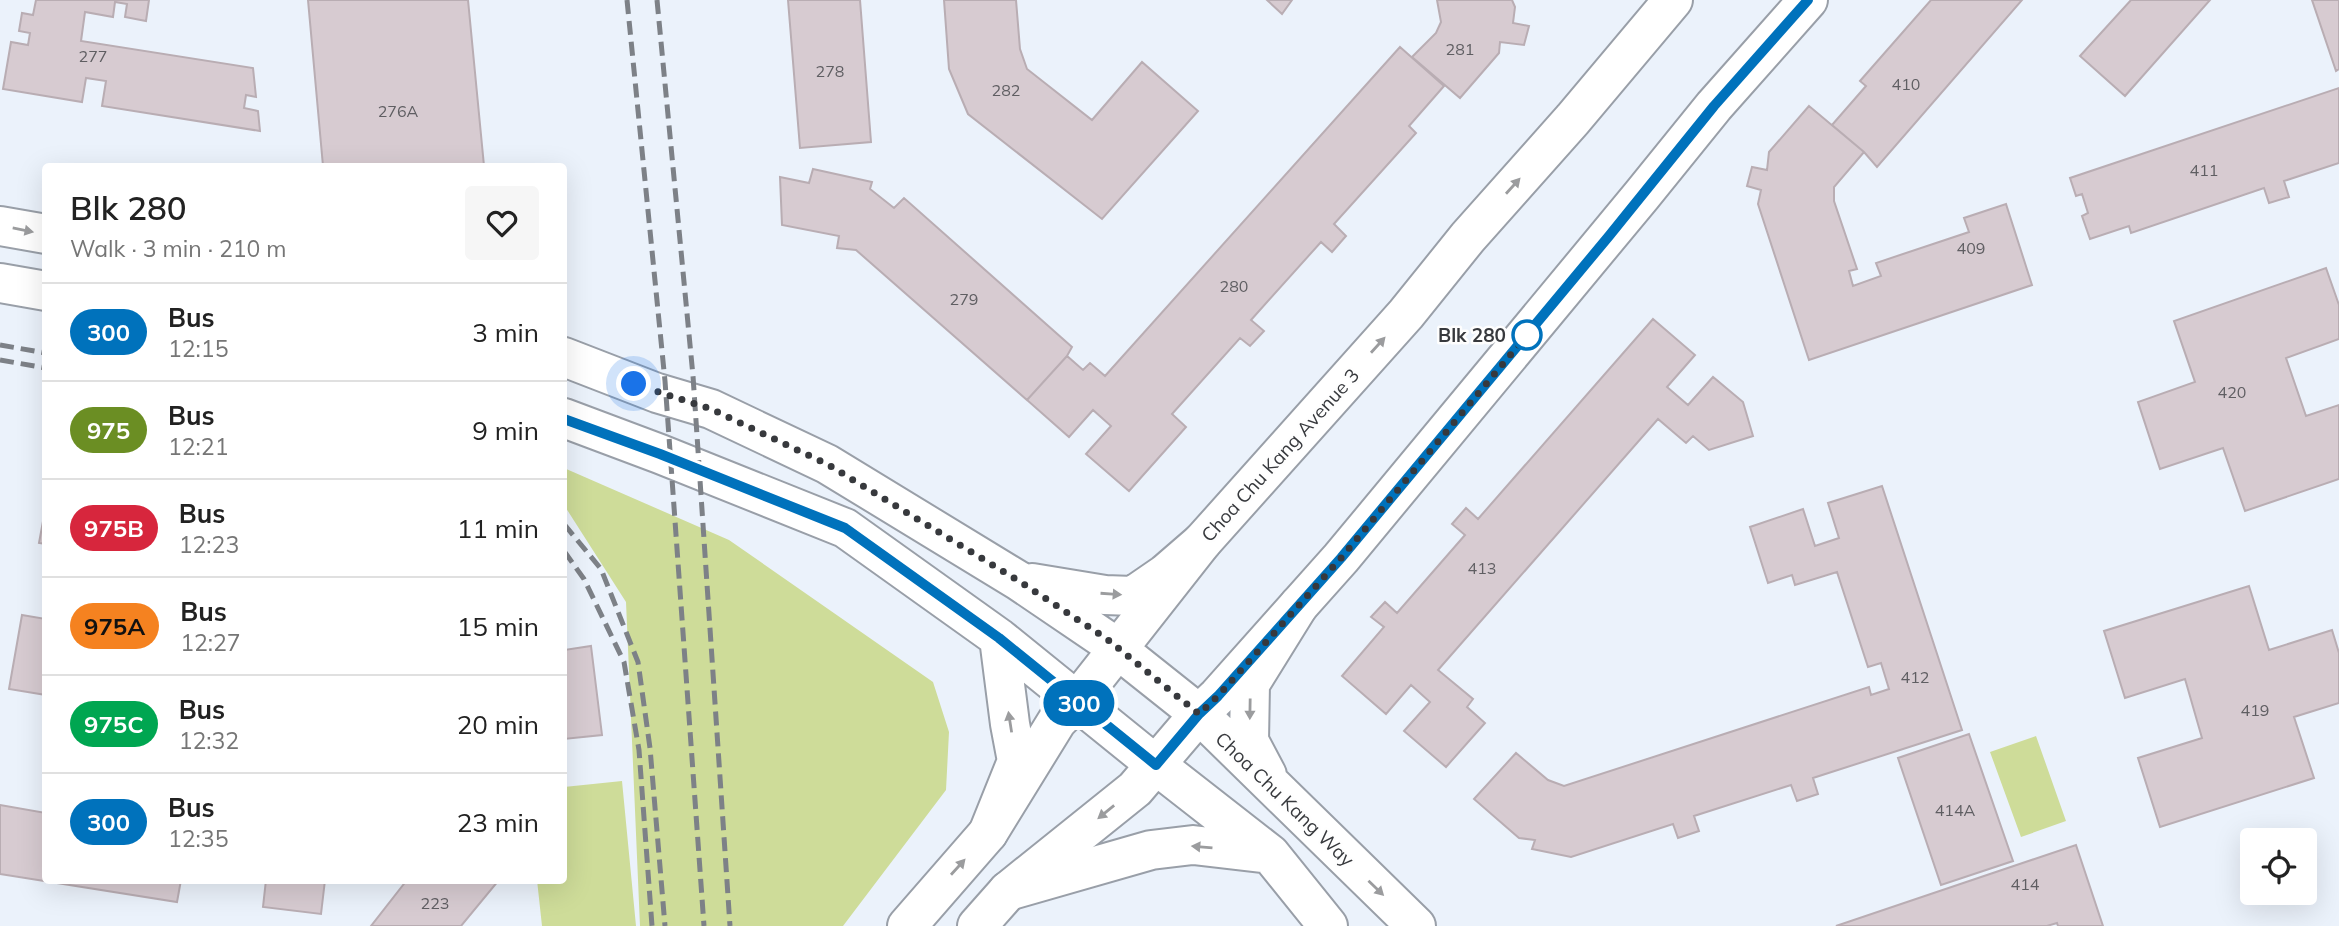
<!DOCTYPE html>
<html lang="en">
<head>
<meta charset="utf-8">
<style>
  body { margin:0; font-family:Mulish,sans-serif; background:#f6f6f6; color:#222; height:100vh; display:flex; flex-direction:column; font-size:26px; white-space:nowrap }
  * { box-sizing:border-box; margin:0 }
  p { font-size:23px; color:#767676 }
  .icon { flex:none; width:38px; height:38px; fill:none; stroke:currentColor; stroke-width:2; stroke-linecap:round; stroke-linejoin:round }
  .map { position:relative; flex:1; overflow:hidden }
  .sheet { position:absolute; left:42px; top:163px; width:525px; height:721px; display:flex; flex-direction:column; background:#fff; border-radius:7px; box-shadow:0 7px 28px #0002 }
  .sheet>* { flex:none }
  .badge { padding:0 14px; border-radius:23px; font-size:24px; line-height:46px }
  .controls { position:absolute; left:2240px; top:828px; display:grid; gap:14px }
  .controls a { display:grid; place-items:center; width:77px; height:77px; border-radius:7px; background:#fff; box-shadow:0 7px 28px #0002; font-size:35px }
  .you { position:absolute; width:35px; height:35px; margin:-18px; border:5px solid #fff; border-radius:50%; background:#1a73e8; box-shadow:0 0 0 10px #1a73e833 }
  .map>.badge { position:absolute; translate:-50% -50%; box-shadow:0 0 0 4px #fff }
  .round { display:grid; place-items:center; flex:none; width:74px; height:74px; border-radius:7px; background:#f6f6f6 }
  .head { display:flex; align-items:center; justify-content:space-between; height:119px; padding:0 28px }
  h1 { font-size:33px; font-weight:600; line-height:52px }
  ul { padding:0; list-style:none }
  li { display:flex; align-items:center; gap:21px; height:98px; padding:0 28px; border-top:2px solid #e0e0e0 }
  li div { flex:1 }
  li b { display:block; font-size:26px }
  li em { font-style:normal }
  li .badge { min-width:77px; font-weight:700; text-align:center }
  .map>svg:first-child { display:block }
  .green { fill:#cedc99 }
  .building { fill:#d7cbd1; stroke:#b9adb3; stroke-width:2 }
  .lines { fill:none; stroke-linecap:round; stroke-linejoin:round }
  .tertiary-casing { stroke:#999fa8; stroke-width:42 }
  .secondary-casing { stroke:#999fa8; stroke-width:42 }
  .tertiary { stroke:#fff; stroke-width:38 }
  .secondary { stroke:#fff; stroke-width:38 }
  .rail { stroke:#7d8187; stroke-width:5; stroke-dasharray:14 7; stroke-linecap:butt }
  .oneway { fill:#9b9c9e }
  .line-casing { stroke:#fff; stroke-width:16 }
  .line { stroke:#0072bc; stroke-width:10 }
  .walk { stroke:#37393d; stroke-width:7; stroke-dasharray:0 12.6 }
  .stop-dot { fill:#fff; stroke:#0072bc; stroke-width:3.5 }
  .labels { text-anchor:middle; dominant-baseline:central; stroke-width:5; stroke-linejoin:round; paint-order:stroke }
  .number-label { font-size:16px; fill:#5f5e62 }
  .stop-label { font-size:19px; font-weight:bold; fill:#37393d; stroke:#fefefe; text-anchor:end }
  .street-label { font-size:19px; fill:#37393d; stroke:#fefefe }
</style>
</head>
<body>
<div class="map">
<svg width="2339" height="926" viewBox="0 0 2339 926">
  <rect width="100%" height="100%" fill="#ebf2fb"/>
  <path class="green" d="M564,468L729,540L933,682L949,732L946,790L843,926H640L626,602L564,505Z
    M2036,736L2066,821L2021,837L1990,752Z
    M622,781L636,926H542L537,880H564V787Z"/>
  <path class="building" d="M36,0H149L146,21L125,17L127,4L115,2L113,17L85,12L81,41L253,68L256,97L246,95L244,108L258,111L260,131L102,106L106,81L86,78L82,102L3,89L11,42L28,45L30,33L19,31L22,13L33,15Z
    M308,0H468L484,166H323Z
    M788,0H860L871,142L800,148Z
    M944,0H1016L1020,49L1027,69L1092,120L1142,62L1198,111L1102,219L968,114L949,69Z
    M1267,0H1292L1282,14Z
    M1437,0H1512L1515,7L1513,23L1529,26L1524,45L1500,42L1499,53L1460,98L1412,57L1436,33L1441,22Z
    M1931,0H2022L1877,167L1864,152L1832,125L1866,86L1860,81Z
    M2131,0H2210L2125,96L2080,56Z
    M2312,0H2339V69L2336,71Z
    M1400,47L1444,86L1409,126L1416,133L1334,224L1346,236L1332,252L1321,242L1251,320L1264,331L1250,346L1240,338L1172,414L1186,427L1129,491L1086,454L1111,426L1093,410L1069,437L1027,400L1067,356L1083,370L1090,363L1105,376Z
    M2339,88V163L2284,181L2289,197L2269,203L2264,188L2131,233L2129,226L2090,239L2082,216L2088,213L2082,194L2076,196L2070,178Z
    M1809,106L1864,152L1834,187V201L1857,269L1849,271L1853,286L1881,276L1876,263L1969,232L1964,218L2006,204L2032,285L1809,360L1758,204L1761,190L1747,186L1752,167L1767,170L1769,152Z
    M813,169L872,182L870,189L894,208L904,198L1072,347L1067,356L1027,400L856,250L837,248L839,236L782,225L780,177L809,183Z
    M2326,268L2339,305V339L2286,358L2306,416L2339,405V479L2245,511L2223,448L2160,469L2138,402L2195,382L2174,321Z
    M1653,319L1695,355L1667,387L1688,405L1713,377L1743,402L1753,436L1709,450L1693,436L1686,443L1658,419L1438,670L1473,699L1467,707L1485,723L1446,767L1404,731L1430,702L1411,685L1386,714L1342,676L1384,627L1371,617L1385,602L1397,613L1465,535L1452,524L1466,508L1478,519Z
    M1882,486L1962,730L1813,778L1818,794L1797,801L1791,785L1694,816L1699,831L1678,838L1673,824L1571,857L1532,849L1535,840L1519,838L1474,799L1516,753L1548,780L1564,786L1869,687L1871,695L1889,689L1881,663L1868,667L1837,572L1795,585L1792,575L1768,583L1750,527L1803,509L1815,546L1839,538L1828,503Z
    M46,505V544L39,543Z
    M2249,586L2269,650L2332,630L2339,653V703L2294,717L2314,778L2160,827L2138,758L2202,738L2185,679L2125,698L2104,631Z
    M22,615L46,619V695L9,689Z
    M591,646L602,735L564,739V650Z
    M1969,734L2013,861L1941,885L1898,758Z
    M0,805L46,813V880H181L177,902L0,874Z
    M2076,845L2103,926H2058L2057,923L2047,926H1836Z
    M266,880H325L321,914L263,907Z
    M407,880H499L461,926H371Z"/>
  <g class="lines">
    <defs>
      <path id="tertiary" d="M907,926L988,833L1057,721L1077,701L1202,542L1406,314L1468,237L1573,119L1673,0
        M977,926L1008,891L1135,789L1199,714L1218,696L1341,558L1642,195L1714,106L1808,0"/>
      <path id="secondary" d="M0,226L46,234
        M0,283L46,291
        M564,357L657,393L711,409L827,464L1019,581L1106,640L1199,714L1416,926
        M564,418L660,454L845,528L999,638L1156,765L1270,854L1328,926
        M1032,583L1105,595L1133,596L1165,574L1202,542
        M1267,775L1249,741L1250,684L1299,605
        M988,833L1017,761L1010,724L999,638
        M1008,891L1151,850L1193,845L1270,854"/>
    </defs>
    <use href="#tertiary" class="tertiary-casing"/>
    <use href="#secondary" class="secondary-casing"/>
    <use href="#tertiary" class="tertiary"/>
    <use href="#secondary" class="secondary"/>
    <path class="rail" d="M627,0L665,381L704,926
      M657,0L693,376L730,926
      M0,345L46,353
      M0,360L46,368
      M564,524L601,569L638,662L650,748L665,926
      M564,551L584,579L624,662L639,750L652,926"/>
  </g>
  <defs><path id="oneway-solid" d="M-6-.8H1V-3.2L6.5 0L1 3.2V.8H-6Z" transform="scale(1.75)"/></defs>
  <g class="oneway">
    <use href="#oneway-solid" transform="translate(1513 186) rotate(-48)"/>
    <use href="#oneway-solid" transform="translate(23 230) rotate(11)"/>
    <use href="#oneway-solid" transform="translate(1378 345) rotate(-48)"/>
    <use href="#oneway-solid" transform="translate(1111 594) rotate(4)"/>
    <use href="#oneway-solid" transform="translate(1250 709) rotate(91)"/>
    <use href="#oneway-solid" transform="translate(1010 722) rotate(-99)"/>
    <use href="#oneway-solid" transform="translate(1106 812) rotate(141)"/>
    <use href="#oneway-solid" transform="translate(1202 847) rotate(-175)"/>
    <use href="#oneway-solid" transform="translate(958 867) rotate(-48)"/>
    <use href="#oneway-solid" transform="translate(1376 888) rotate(44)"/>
  </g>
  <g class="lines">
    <defs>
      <path id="line" d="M564,419L660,454L845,528L999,638L1156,765L1199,714L1218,696L1341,558L1609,236L1714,106L1808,0"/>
    </defs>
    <use href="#line" class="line-casing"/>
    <use href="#line" class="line"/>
    <path class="walk" d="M634,384L711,409L827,464L1019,581L1107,639L1199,714L1218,696L1341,558L1527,335"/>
  </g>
  <circle class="stop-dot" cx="1527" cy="335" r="14"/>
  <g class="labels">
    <g class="number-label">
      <text x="1460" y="49">281</text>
      <text x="93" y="56">277</text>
      <text x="830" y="71">278</text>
      <text x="1906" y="84">410</text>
      <text x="1006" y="90">282</text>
      <text x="398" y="111">276A</text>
      <text x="2204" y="170">411</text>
      <text x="1971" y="248">409</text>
      <text x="1234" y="286">280</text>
      <text x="964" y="299">279</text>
      <text x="2232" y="392">420</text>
      <text x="1482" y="568">413</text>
      <text x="1915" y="677">412</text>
      <text x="2255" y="710">419</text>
      <text x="1955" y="810">414A</text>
      <text x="2025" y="884">414</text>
      <text x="435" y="903">223</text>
    </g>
    <g class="stop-label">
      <text x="1506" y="335">Blk 280</text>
    </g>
    <g class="street-label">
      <text transform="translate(1280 455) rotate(-48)">Choa Chu Kang Avenue 3</text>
      <text transform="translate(1285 799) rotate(44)">Choa Chu Kang Way</text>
    </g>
  </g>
</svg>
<div class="controls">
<a><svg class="icon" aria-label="locate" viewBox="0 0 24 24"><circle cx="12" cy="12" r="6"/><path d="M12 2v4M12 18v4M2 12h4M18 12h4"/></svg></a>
</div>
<div class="you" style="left:634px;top:384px"></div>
<b class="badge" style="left:1079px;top:703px;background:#0072bc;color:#fff">300</b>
<section class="sheet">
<div class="head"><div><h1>Blk 280</h1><p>Walk · 3 min · 210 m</p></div><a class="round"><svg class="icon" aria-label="heart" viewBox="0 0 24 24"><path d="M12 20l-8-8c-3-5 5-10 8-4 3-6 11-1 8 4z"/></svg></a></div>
<ul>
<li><span class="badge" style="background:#0072bc;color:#fff">300</span><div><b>Bus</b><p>12:15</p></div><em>3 min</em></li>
<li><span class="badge" style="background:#6b8e23;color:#fff">975</span><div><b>Bus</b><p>12:21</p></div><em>9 min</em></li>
<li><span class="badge" style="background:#d7263d;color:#fff">975B</span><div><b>Bus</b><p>12:23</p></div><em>11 min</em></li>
<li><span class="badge" style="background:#f58220;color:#111">975A</span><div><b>Bus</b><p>12:27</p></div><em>15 min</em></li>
<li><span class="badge" style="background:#00a651;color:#fff">975C</span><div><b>Bus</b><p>12:32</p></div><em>20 min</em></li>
<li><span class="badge" style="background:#0072bc;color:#fff">300</span><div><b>Bus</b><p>12:35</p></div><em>23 min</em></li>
</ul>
</section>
</div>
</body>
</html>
